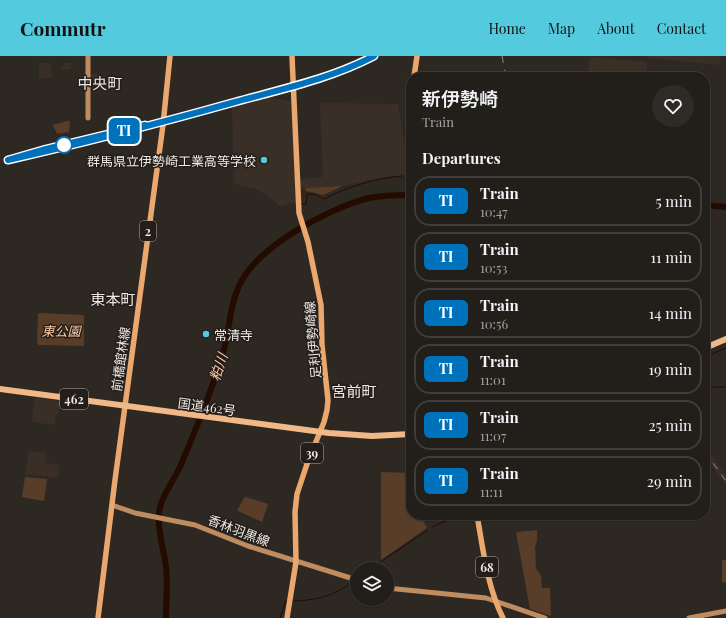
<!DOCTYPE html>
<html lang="en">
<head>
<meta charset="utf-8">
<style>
  body { margin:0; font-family:"Playfair Display","Noto Sans JP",serif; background:#2e2b27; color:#f1f3f6; height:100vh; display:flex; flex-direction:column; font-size:15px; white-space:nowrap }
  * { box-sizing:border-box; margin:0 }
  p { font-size:13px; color:#a2a2a2 }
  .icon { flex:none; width:22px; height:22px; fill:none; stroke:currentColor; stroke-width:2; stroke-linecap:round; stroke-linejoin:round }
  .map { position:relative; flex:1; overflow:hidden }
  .side { position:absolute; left:406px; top:16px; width:304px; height:448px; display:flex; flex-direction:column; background:#221e1a; border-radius:16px; box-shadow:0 1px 3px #0004,0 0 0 1px #3f3c39 }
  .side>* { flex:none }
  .badge { padding:0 8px; border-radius:6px; font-size:14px; line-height:26px }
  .controls { position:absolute; left:350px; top:506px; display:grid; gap:8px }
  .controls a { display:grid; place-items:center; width:44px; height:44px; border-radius:50%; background:#221e1a; box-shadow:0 1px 3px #0004,0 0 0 1px #3f3c39; font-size:20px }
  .map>.badge { position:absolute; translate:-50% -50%; box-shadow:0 0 0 2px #fff }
  h2 { padding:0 16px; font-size:15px; line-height:36px }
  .round { display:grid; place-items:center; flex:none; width:42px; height:42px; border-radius:21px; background:#2e2b27 }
  .overview { display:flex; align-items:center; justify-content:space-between; height:68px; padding:0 16px }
  h1 { font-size:19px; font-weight:600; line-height:30px }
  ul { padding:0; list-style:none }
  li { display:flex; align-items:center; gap:12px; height:50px; margin:0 8px 6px; padding:0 8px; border:2px solid #3f3c39; border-radius:16px }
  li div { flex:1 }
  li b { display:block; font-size:15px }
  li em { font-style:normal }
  li .badge { min-width:44px; font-weight:700; text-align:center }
  header { display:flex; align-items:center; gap:24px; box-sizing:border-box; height:56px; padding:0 20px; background:#54cade; color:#111 }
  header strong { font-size:19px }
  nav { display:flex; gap:22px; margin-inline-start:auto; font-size:14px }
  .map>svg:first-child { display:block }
  .built { fill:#3a2f26 }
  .green { fill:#583e28 }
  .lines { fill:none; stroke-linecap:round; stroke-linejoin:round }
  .stream { stroke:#230b00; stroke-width:1 }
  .river { stroke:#230b00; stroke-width:6 }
  .secondary { stroke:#bf8c60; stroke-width:5 }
  .primary { stroke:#eaa76e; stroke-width:5.5 }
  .trunk { stroke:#f2b888; stroke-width:6 }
  .rail { stroke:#938e8a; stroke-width:1; stroke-dasharray:7 7; stroke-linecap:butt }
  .line-casing { stroke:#fff; stroke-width:9 }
  .line { stroke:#0072bc; stroke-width:6 }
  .stop-dot { fill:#fff; stroke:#0072bc; stroke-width:2 }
  .poi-dot { fill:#54cade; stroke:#241e1a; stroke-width:1.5 }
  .labels { text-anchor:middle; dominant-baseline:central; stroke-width:3; stroke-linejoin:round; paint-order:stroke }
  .shield { fill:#241e1a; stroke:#b0aba8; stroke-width:1 }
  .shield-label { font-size:12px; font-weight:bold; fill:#ece8e5 }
  .poi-label { font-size:13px; fill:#ece8e5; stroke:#241e1a; text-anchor:end }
  .park-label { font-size:13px; font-style:italic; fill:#fbcaa1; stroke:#241e1a }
  .street-label { font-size:13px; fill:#ece8e5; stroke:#241e1a }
  .water-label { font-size:14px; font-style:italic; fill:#f8c69e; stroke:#241e1a }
  .quarter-label { font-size:15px; fill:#ece8e5; stroke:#241e1a }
</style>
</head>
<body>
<header>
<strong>Commutr</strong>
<nav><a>Home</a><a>Map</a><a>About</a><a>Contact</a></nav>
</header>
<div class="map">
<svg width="726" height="562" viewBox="0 0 726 562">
  <rect width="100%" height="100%" fill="#2e2823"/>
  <path class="built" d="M647,0H721L719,9L650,2Z
    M592,1L647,6L646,21H588L589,4Z
    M39,7H51L52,22H39Z
    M64,7H75V9H71V13H62V10H64Z
    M90,18H100V25L90,26Z
    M269,41L292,46L296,146L280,150L262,136L255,133L240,130L234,126L232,53V52Z
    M320,47L398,48L410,119L378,122L343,130L299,132V123L323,121Z
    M35,342L60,345L58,358H56L54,369L33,366L32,364Z
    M411,382V399H408L407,383Z
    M705,391L726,419V429L705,400Z
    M29,395L47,397L45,407L59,409L58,422L25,418Z"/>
  <path class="green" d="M67,65H70L69,76L57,78L53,69Z
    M343,130L323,139L306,135L305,132Z
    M39,257L83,259L84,260V289L83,290L39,289L37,287L38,258Z
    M381,416L411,417V459H420L427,472L381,504Z
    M25,421L47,423L44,445L22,441Z
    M246,441L268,448L262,466L238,455V453L244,442Z
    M537,474V485L535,491L536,512L541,520L542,532H550L551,560L530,553L516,476Z
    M722,504H726V526L722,527Z"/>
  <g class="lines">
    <path class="stream" d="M300,148H306L307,138H314L324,143C347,131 376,122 402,120
      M705,301L726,292
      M705,331H726
      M432,471L459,459
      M370,513L428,474
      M293,545C315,545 336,539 353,526
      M280,562L286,545H288"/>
    <path class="river" d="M705,149L726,151
      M166,562C166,545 168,527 166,511C164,493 157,475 159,457C161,441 172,427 179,413C188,393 196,372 204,352C212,331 220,310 225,289C230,269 230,248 239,230C256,191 329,152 369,142C383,139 397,139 411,139"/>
    <path class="secondary" d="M88,62V0
      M112,449L135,457L195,469L248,490L357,524
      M387,532L486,542L545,562
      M689,562L726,555"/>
    <path class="primary" d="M414,21L417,0
      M411,45L410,78L411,99
      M477,459C483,493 487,530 503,562
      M98,562L115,424L163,69L170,0
      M287,562L296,506L295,456L297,438L307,408L324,366L327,354L328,344L322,289L321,249L308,186L299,157L292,0"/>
    <path class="trunk" d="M705,292L726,283
      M0,333L329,377L372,380L411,378"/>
    <path class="rail" d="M502,0L506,21
      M8,104C84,87 160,67 235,46C282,33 330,23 374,0
      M705,396L726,425"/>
  </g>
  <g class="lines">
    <defs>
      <path id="line" d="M145,69L46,93L8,104C84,87 160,67 235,46C282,33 330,23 374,0"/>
    </defs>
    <use href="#line" class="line-casing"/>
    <use href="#line" class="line"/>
  </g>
  <circle class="stop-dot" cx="64" cy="89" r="8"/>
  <g class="poi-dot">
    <circle cx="264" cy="104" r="4"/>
    <circle cx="206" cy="278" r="4"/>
  </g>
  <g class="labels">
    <g class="shield">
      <rect x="140" y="165" width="16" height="20" rx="3"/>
      <rect x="60" y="333" width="28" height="20" rx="3"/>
      <rect x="301" y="387" width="22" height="20" rx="3"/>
      <rect x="476" y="501" width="22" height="20" rx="3"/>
    </g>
    <g class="shield-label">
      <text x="148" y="175">2</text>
      <text x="74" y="343">462</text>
      <text x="312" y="397">39</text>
      <text x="487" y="511">68</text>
    </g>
    <g class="poi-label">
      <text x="256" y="104">群馬県立伊勢崎工業高等学校</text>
      <text x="214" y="278" text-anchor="start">常清寺</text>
    </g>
    <g class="park-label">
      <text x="61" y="274">東公園</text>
    </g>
    <g class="street-label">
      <text transform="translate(312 284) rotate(-95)">足利伊勢崎線</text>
      <text transform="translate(120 303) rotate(-82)">前橋館林線</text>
      <text transform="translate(207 350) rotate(8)">国道462号</text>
      <text transform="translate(239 474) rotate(21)">香林羽黒線</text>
    </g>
    <g class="water-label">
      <text transform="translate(218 311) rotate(-71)">粕川</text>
    </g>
    <g class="quarter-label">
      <text x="100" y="27">中央町</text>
      <text x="113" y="243">東本町</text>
      <text x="354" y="335">宮前町</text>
    </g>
  </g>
</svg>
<div class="controls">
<a><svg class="icon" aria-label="layers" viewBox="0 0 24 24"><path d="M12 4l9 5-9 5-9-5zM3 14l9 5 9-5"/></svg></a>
</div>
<b class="badge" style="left:124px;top:75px;background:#0072bc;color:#fff">TI</b>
<section class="side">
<div class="overview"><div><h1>新伊勢崎</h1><p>Train</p></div><a class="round"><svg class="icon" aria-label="heart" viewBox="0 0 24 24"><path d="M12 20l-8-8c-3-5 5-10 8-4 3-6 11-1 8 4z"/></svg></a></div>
<h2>Departures</h2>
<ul>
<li><span class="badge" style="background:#0072bc;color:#fff">TI</span><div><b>Train</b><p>10:47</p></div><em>5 min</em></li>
<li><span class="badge" style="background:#0072bc;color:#fff">TI</span><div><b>Train</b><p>10:53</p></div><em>11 min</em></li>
<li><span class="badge" style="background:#0072bc;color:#fff">TI</span><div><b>Train</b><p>10:56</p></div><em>14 min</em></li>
<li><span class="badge" style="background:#0072bc;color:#fff">TI</span><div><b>Train</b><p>11:01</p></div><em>19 min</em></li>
<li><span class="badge" style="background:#0072bc;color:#fff">TI</span><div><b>Train</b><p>11:07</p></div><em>25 min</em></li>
<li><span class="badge" style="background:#0072bc;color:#fff">TI</span><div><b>Train</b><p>11:11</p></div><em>29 min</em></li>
</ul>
</section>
</div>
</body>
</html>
